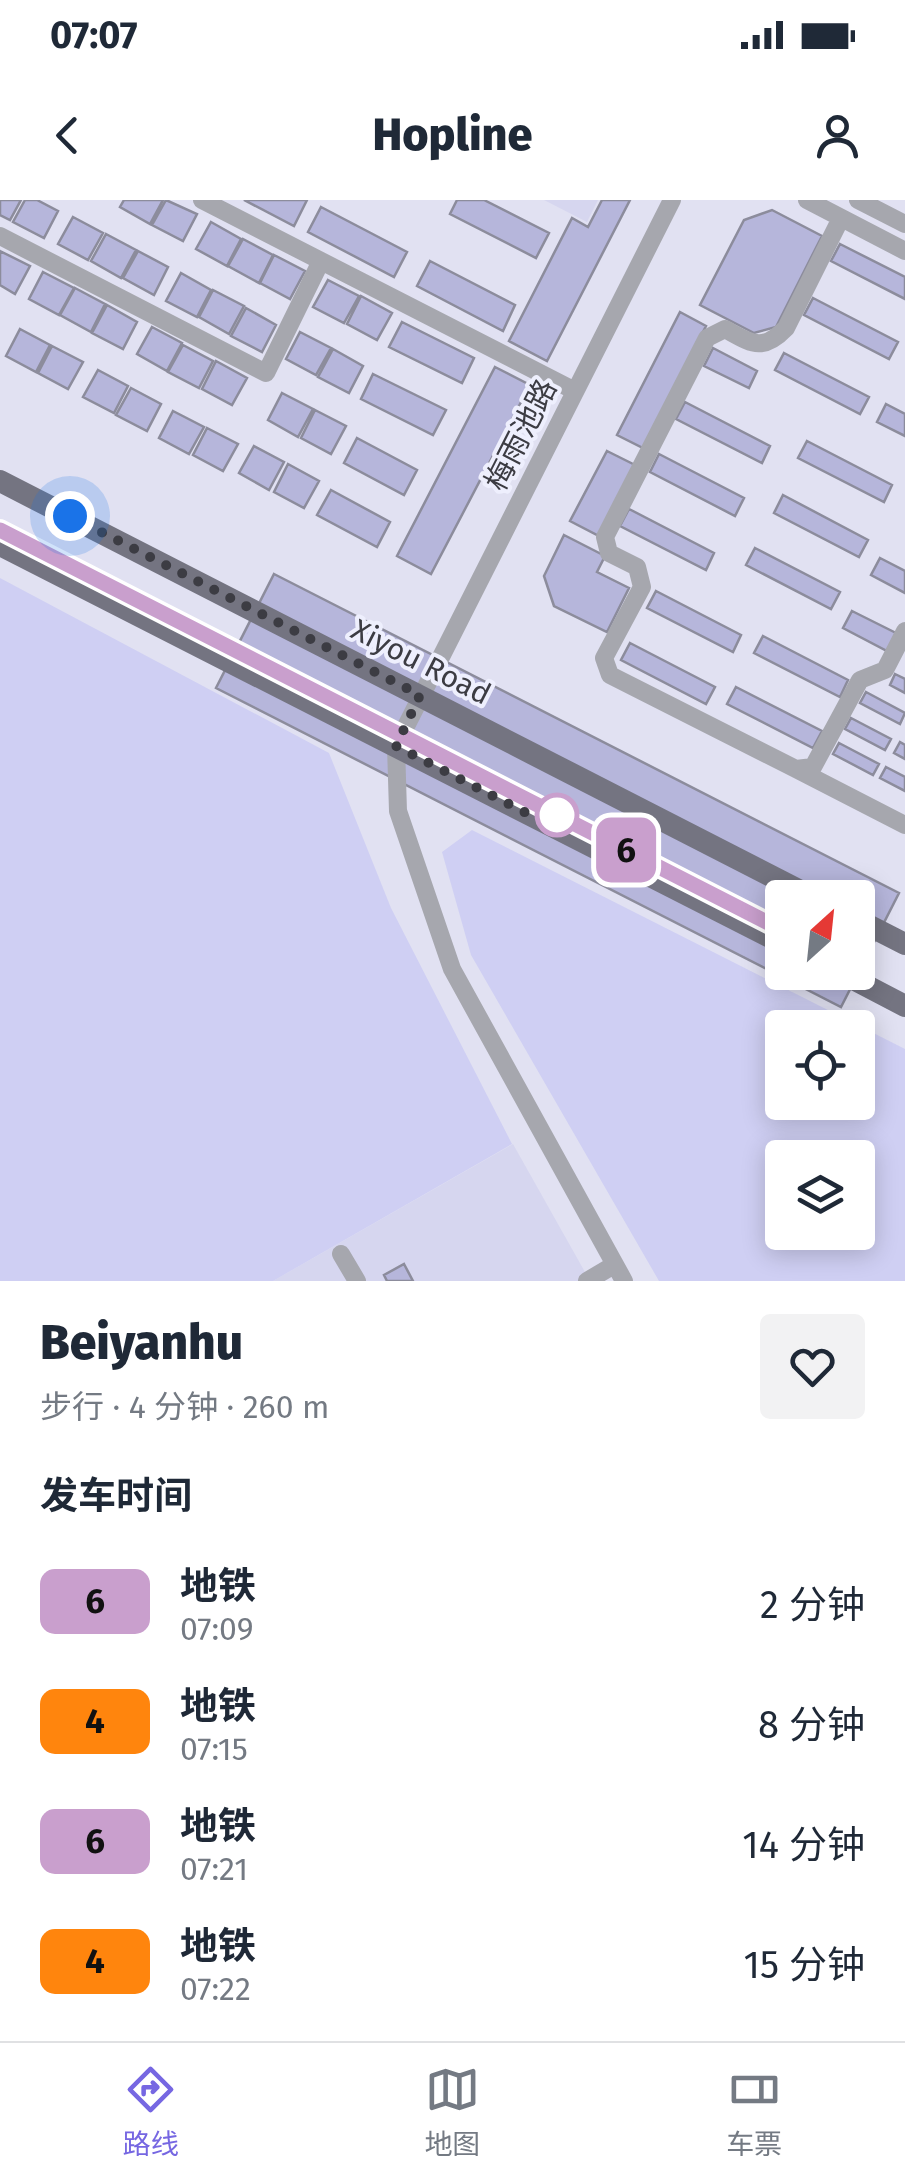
<!DOCTYPE html>
<html lang="zh">
<head>
<meta charset="utf-8">
<style>
  body { margin:0; font-family:"Fira Sans","Noto Sans SC",sans-serif; background:#f2f2f3; color:#1f2937; height:100vh; display:flex; flex-direction:column; font-size:38px; white-space:nowrap }
  * { box-sizing:border-box; margin:0 }
  p { font-size:32px; color:#747a83 }
  .icon { flex:none; width:55px; height:55px; fill:none; stroke:currentColor; stroke-width:2; stroke-linecap:round; stroke-linejoin:round }
  .map { position:relative; height:1081px; overflow:hidden }
  .side { display:flex; flex-direction:column; background:#fff; flex:1 }
  .side>* { flex:none }
  .badge { padding:0 20px; border-radius:15px; font-size:35px; line-height:65px }
  .needle { width:65px; rotate:27deg }
  .tools { position:absolute; left:765px; top:680px; display:grid; gap:20px }
  .tools a { display:grid; place-items:center; width:110px; height:110px; border-radius:10px; background:#fff; box-shadow:0 5px 25px #0003; font-size:50px }
  .you { position:absolute; width:50px; height:50px; margin:-25px; border:8px solid #fff; border-radius:50%; background:#1a73e8; box-shadow:0 0 0 15px #1a73e833 }
  .map>.badge { position:absolute; translate:-50% -50%; box-shadow:0 0 0 5px #fff }
  h2 { padding:0 40px; font-size:38px; line-height:90px }
  .round { display:grid; place-items:center; flex:none; width:105px; height:105px; border-radius:10px; background:#f2f2f3 }
  .headline { display:flex; align-items:center; justify-content:space-between; height:170px; padding:0 40px }
  h1 { font-size:48px; font-weight:800; line-height:75px }
  ul { padding:0; list-style:none }
  li { display:flex; align-items:center; gap:30px; height:120px; padding:0 40px }
  li div { flex:1 }
  li b { display:block; font-size:38px }
  li em { font-style:normal }
  li .badge { min-width:110px; font-weight:700; text-align:center }
  .status { display:flex; justify-content:space-between; align-items:center; height:70px; padding:0 50px; background:#fff; direction:ltr }
  .status svg { height:28px; fill:currentColor }
  header { display:flex; justify-content:space-between; align-items:center; height:130px; padding:0 40px; background:#fff; font-size:45px; font-weight:800 }
  .menu { display:flex; justify-content:space-around; align-items:center; height:140px; border-top:2px solid #e0e1e3; background:#fff; font-size:28px; color:#747a83 }
  .menu a { display:grid; justify-items:center; gap:5px }
  .menu .selected { color:#7667e2 }
  .map>svg:first-child { display:block }
  .built { fill:#d6d6ef }
  .green { fill:#cfcff3; fill-rule:evenodd }
  .building { fill:#b6b6db; stroke:#8c8c9c; stroke-width:2.5; fill-rule:evenodd }
  .lines { fill:none; stroke-linecap:round; stroke-linejoin:round }
  .minor { stroke:#a6a7ae; stroke-width:18 }
  .major { stroke:#747481; stroke-width:22 }
  .line-casing { stroke:#fff; stroke-width:22 }
  .line { stroke:#c99fcd; stroke-width:15 }
  .walk { stroke:#3c3c43; stroke-width:10; stroke-dasharray:0 18 }
  .stop-dot { fill:#fff; stroke:#c99fcd; stroke-width:5 }
  .labels { text-anchor:middle; dominant-baseline:central; stroke-width:8; stroke-linejoin:round; paint-order:stroke }
  .street-label { font-size:30px; fill:#3c3c43; stroke:#eeeffd }
</style>
</head>
<body>
<div class="status"><b>07:07</b><svg viewBox="0 0 49 12"><path d="M0 12V9h3v3zM5 12V6h3v6zM10 12V3h3v9zM15 12V0h3v12zM26 1h20v11H26zM47 4h2v5h-2z"/></svg></div>
<header><svg class="icon" aria-label="back" viewBox="0 0 24 24"><path d="M15 5l-7 7 7 7"/></svg>Hopline<svg class="icon" aria-label="person" viewBox="0 0 24 24"><circle cx="12" cy="8" r="4"/><path d="M4 21q1-7 8-7t8 7"/></svg></header>
<div class="map">
<svg width="905" height="1081" viewBox="0 0 905 1081">
  <rect width="100%" height="100%" fill="#e1e1f2"/>
  <path class="built" d="M544,0H598L587,22Z
    M513,944L590,1081H273Z"/>
  <path class="green" d="M0,378L329,553L391,708L512,944L273,1081H0Z
    M472,630L905,849V1081H659L471,755L442,652ZM782,828H858V902H782ZM782,958H858V1032H782Z"/>
  <path class="building" d="M0,0H21L10,20L0,15Z
    M25,0H37L58,11L44,38L13,22Z
    M124,0H163L150,24L120,7Z
    M166,0L197,14L183,41L152,25Z
    M244,0H307L294,26Z
    M457,0H484L549,33L536,58L450,14Z
    M602,0H630L547,161L509,141L572,18L588,27Z
    M321,7L407,52L394,77L308,32Z
    M772,10L822,36L776,127L754,133L700,105L744,20Z
    M73,17L103,33L88,60L58,44Z
    M211,22L241,39L227,66L196,49Z
    M106,34L136,50L121,78L91,61Z
    M243,39L273,55L259,83L228,66Z
    M840,44L905,77V99L831,61Z
    M0,51L30,66L15,94L0,85Z
    M138,51L168,67L154,95L123,78Z
    M274,55L305,71L290,99L260,83Z
    M430,61L515,105L503,131L417,86Z
    M43,72L74,88L59,115L29,99Z
    M181,73L211,90L197,117L166,101Z
    M328,80L359,96L344,123L313,107Z
    M75,88L105,104L91,132L60,115Z
    M213,90L244,106L229,134L199,117Z
    M361,96L392,113L377,140L347,124Z
    M813,98L898,142L889,159L804,115Z
    M107,105L137,122L123,149L92,133Z
    M246,108L276,125L262,152L231,136Z
    M680,112L706,126L643,248L617,235Z
    M402,122L474,158L462,183L389,147Z
    M152,127L182,143L167,171L137,154Z
    M20,129L50,145L36,172L6,156Z
    M300,132L331,148L316,175L286,159Z
    M183,145L213,161L199,188L168,172Z
    M52,146L83,162L68,189L38,173Z
    M713,148L757,171L749,188L704,166Z
    M333,149L363,166L349,193L318,177Z
    M784,153L869,197L860,214L775,170Z
    M216,161L247,178L232,205L202,189Z
    M495,167L530,185L431,374L397,356Z
    M98,170L128,186L114,213L83,197Z
    M373,174L446,210L433,235L361,199Z
    M131,188L161,204L147,231L116,215Z
    M282,193L313,209L298,237L268,220Z
    M685,202L770,246L762,263L676,219Z
    M886,204L905,214V236L877,222Z
    M315,210L346,226L331,254L301,238Z
    M173,211L204,227L189,254L159,238Z
    M207,228L238,244L223,271L193,255Z
    M357,238L417,270L404,295L344,263Z
    M807,241L892,285L884,302L798,258Z
    M254,246L284,262L269,290L239,273Z
    M607,251L635,265L599,336L570,321Z
    M659,254L744,298L735,316L650,272Z
    M288,264L319,281L304,308L274,292Z
    M331,290L390,322L377,347L317,315Z
    M783,295L868,340L859,357L774,313Z
    M629,309L714,353L706,370L620,326Z
    M564,335L605,356L597,372L629,388L607,432L554,406L544,376Z
    M755,348L840,392L831,409L746,365Z
    M880,358L905,371V393L871,375Z
    M274,374L899,693L841,807L216,488ZM782,698H858V772H782Z
    M656,391L741,435L733,452L647,408Z
    M852,411L896,433L887,451L843,428Z
    M763,436L848,480L840,497L754,453Z
    M630,443L715,487L706,504L621,460Z
    M895,474L905,479V493L890,485Z
    M736,487L822,531L813,548L727,504Z
    M866,492L905,513L900,524L860,503Z
    M851,518L891,539L885,550L845,529Z
    M900,542L905,545V559L894,553Z
    M839,543L879,564L873,575L833,554Z
    M886,567L905,577V591L880,578Z
    M404,1064L413,1081H387L384,1075Z"/>
  <g class="lines">
    <path class="minor" d="M202,0L575,191
      M807,0L905,51
      M858,0L905,24
      M841,18L786,128C762,153 751,143 725,129L707,138L605,337L609,353L637,367L642,387L604,458L610,475L796,569L813,567L860,480L885,470L905,431
      M0,36L266,173L321,61
      M796,569L905,625
      M341,1054L357,1081
      M587,1081L614,1065
      M624,1081L452,769L398,611L396,546L672,0"/>
    <path class="major" d="M0,281L814,698
      M0,345L782,743
      M858,720L905,744
      M840,772L905,806"/>
  </g>
  <g class="lines">
    <defs>
      <path id="line" d="M0,330L782,730"/>
    </defs>
    <use href="#line" class="line-casing"/>
    <use href="#line" class="line"/>
    <path class="walk" d="M70,316L420,495L396,546L536,618L557,615"/>
  </g>
  <circle class="stop-dot" cx="557" cy="615" r="20"/>
  <g class="labels">
    <g class="street-label">
      <text transform="translate(521 235) rotate(-63)">梅雨池路</text>
      <text transform="translate(421 462) rotate(27)">Xiyou Road</text>
    </g>
  </g>
</svg>
<div class="tools">
<a><svg class="needle" viewBox="-14 -14 28 28"><path d="M0-13l5 13h-10z" fill="#e53935"/><path d="M0 13l5-13h-10z" fill="#747a83"/></svg></a>
<a><svg class="icon" aria-label="locate" viewBox="0 0 24 24"><circle cx="12" cy="12" r="6"/><path d="M12 2v4M12 18v4M2 12h4M18 12h4"/></svg></a>
<a><svg class="icon" aria-label="layers" viewBox="0 0 24 24"><path d="M12 4l9 5-9 5-9-5zM3 14l9 5 9-5"/></svg></a>
</div>
<div class="you" style="left:70px;top:316px"></div>
<b class="badge" style="left:626px;top:650px;background:#c99fcd;color:#111">6</b>
</div>
<section class="side">
<div class="headline"><div><h1>Beiyanhu</h1><p>步行 · 4 分钟 · 260 m</p></div><a class="round"><svg class="icon" aria-label="heart" viewBox="0 0 24 24"><path d="M12 20l-8-8c-3-5 5-10 8-4 3-6 11-1 8 4z"/></svg></a></div>
<h2>发车时间</h2>
<ul>
<li><span class="badge" style="background:#c99fcd;color:#111">6</span><div><b>地铁</b><p>07:09</p></div><em>2 分钟</em></li>
<li><span class="badge" style="background:#ff850d;color:#111">4</span><div><b>地铁</b><p>07:15</p></div><em>8 分钟</em></li>
<li><span class="badge" style="background:#c99fcd;color:#111">6</span><div><b>地铁</b><p>07:21</p></div><em>14 分钟</em></li>
<li><span class="badge" style="background:#ff850d;color:#111">4</span><div><b>地铁</b><p>07:22</p></div><em>15 分钟</em></li>
</ul>
</section>
<nav class="menu">
<a class="selected"><svg class="icon" aria-label="directions" viewBox="0 0 24 24"><path d="M12 3l9 9-9 9-9-9zM9 14v-3h6M13 9l2 2-2 2"/></svg>路线</a>
<a><svg class="icon" aria-label="map" viewBox="0 0 24 24"><path d="M3 6l6-2 6 2 6-2v14l-6 2-6-2-6 2zM9 4v14M15 6v14"/></svg>地图</a>
<a><svg class="icon" aria-label="tickets" viewBox="0 0 24 24"><path d="M3 7h18v10H3zM15 7v10"/></svg>车票</a>
</nav>
</body>
</html>
